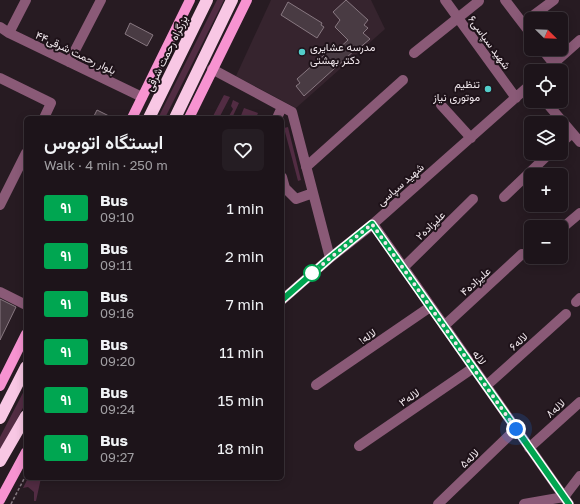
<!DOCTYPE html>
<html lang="en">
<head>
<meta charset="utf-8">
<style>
  body { margin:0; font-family:"Golos Text",Vazirmatn,sans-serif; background:#251d23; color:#f1f3f6; height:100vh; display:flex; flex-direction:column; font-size:15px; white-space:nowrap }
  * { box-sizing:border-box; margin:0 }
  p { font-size:13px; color:#a09ea2 }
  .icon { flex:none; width:22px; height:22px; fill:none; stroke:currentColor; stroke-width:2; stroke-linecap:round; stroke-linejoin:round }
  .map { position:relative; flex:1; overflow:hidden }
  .sheet { position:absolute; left:24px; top:116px; width:260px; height:364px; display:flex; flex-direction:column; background:#1d141a; border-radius:6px; box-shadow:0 2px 10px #0003,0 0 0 1px #3b3339 }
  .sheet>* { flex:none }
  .badge { padding:0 8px; border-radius:3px; font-size:14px; line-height:26px }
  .needle { width:26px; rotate:113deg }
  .fabs { position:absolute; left:524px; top:12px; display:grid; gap:8px }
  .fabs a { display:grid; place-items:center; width:44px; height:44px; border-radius:6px; background:#1d141a; box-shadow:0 2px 10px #0003,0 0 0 1px #3b3339; font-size:20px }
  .you { position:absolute; width:20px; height:20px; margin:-10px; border:3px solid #fff; border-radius:50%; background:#1a73e8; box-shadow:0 0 0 6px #1a73e833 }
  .map>.badge { position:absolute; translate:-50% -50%; box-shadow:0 0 0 2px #fff }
  .round { display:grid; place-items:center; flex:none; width:42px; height:42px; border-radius:6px; background:#251d23 }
  .headline { display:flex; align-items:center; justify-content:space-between; height:68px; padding:0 20px }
  h1 { font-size:19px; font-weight:600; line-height:30px }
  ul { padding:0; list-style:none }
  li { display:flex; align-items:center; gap:12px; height:48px; padding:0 20px }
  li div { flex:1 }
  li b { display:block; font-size:15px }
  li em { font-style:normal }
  li .badge { min-width:44px; font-weight:700; text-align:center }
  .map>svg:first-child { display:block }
  .built { fill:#36242e }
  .green { fill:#522c43 }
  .building { fill:#493b43; stroke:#887881 }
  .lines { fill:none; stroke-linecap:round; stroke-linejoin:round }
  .path { stroke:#83787f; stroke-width:1.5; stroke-dasharray:3 2; stroke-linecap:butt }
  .minor { stroke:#8a5a77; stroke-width:10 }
  .major { stroke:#f793d1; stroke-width:10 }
  .highway { stroke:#f8c7e4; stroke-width:12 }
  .line-casing { stroke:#fff; stroke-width:9 }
  .line { stroke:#00a651; stroke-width:6 }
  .walk { stroke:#f0e7ec; stroke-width:4; stroke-dasharray:0 7.2 }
  .poi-dot { fill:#53cdca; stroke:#1e1219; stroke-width:1.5 }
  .stop-dot { fill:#fff; stroke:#00a651; stroke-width:2 }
  .labels { text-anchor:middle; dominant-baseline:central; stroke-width:4; stroke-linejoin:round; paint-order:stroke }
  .street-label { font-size:11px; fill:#f0e7ec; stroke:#1e1219 }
  .poi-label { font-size:11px; fill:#f0e7ec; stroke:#1e1219; text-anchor:start }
</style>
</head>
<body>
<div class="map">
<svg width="580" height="504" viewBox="0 0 580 504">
  <rect width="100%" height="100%" fill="#271b22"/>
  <path class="built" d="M271,0H371L385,29L296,108L236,76Z"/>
  <path class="green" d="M217,0H224L165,118H158Z
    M224,95L230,97L219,118H212Z
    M233,100L239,103L232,118H226V116H229L233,109L231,106Z
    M244,108L258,113L256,118H240Z
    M288,127L301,180L298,181L284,128Z
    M26,387V402L0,452V437Z
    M28,478H41L36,501H34V492L28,487L23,488Z"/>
  <path class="building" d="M346,0L368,20L364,25L368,28L363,33L370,39L357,50L356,49L304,96L296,86L300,83L297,79L333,47L336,51L348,40L335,27L340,20L333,12Z
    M288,2L322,23L321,25L324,27L317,38L281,15Z
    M130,23L153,35L147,46L125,34Z
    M97,110L113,118H93Z
    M0,299L16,307L0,340Z"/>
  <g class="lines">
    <path class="path" d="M11,504L26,475"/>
    <path class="minor" d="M445,0L516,98
      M505,0L531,34
      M523,23L554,0
      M0,27L9,33L142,97
      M9,33L26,0
      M542,49L553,63
      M414,53L479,1
      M69,62L101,0
      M212,69L292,112L330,258
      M545,71L580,40
      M0,78L51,103L44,118
      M545,101L580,142
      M441,105L471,138
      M277,118L282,107
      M561,143L572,133
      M306,167L403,80
      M282,177L285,188L296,199L313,193
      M504,197L550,153
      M0,205L26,153
      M373,224L569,504
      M561,229L580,213
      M403,268L473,199
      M0,292L26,305
      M282,300L330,258L373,224L531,84
      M576,302L580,298
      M444,326L522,254
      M316,385L430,307
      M486,386L566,314
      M359,446L473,368
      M529,448L580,402
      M438,504L516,429
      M524,504L564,497L580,476"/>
    <path class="major" d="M132,118L190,0
      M189,118L247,0
      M0,386L26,334
      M0,500L26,452"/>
    <path class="highway" d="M149,118L207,0
      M175,118L232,0
      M0,418L26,367
      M0,461L26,416"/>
  </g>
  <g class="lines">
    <defs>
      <path id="line" d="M282,300L330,258L372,224L569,504"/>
    </defs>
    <use href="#line" class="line-casing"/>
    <use href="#line" class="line"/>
    <path class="walk" d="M312,273L372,224L516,429"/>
  </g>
  <g class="poi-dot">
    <circle cx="302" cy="52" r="4"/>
    <circle cx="488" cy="89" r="4"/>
  </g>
  <circle class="stop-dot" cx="312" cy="273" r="8"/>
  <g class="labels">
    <g class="street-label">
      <text transform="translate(490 42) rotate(54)">شهید سپاسی۶</text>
      <text transform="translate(76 52) rotate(25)">۴۴بلوار رحمت شرقی</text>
      <text transform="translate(166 53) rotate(-64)">بزرگراه رحمت شرقی</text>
      <text transform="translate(400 184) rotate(-41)">شهید سپاسی</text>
      <text transform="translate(430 225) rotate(-44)">علیزاده۲</text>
      <text transform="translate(475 281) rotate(-42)">علیزاده۴</text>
      <text transform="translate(367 336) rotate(-34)">۱لاله</text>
      <text transform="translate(518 341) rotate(-42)">۶لاله</text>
      <text transform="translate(480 357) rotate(55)">لاله</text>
      <text transform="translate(409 397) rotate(-34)">۳لاله</text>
      <text transform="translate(555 408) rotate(-42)">لاله۸</text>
      <text transform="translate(469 458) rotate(-44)">لاله۵</text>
    </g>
    <g class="poi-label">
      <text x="310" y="46">مدرسه عشایری<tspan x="310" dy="13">دکتر بهشتی</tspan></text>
      <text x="480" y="83" text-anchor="end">تنظیم<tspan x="480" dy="13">موتوری نیاز</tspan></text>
    </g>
  </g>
</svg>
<div class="fabs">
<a><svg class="needle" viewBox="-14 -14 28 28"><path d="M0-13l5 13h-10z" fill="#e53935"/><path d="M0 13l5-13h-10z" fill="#a09ea2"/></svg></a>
<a><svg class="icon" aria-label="locate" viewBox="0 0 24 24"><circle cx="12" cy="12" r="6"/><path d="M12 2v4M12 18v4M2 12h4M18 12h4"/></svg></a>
<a><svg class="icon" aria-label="layers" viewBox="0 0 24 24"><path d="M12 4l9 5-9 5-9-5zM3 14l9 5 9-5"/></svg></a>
<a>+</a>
<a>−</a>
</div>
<div class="you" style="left:516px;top:429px"></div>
<section class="sheet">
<div class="headline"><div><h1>ایستگاه اتوبوس</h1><p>Walk · 4 min · 250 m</p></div><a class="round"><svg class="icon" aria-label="heart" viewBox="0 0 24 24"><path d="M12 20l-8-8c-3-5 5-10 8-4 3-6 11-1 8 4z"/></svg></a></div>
<ul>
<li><span class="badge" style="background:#00a651;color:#fff">۹۱</span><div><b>Bus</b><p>09:10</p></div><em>1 min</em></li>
<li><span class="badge" style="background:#00a651;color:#fff">۹۱</span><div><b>Bus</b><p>09:11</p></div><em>2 min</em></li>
<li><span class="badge" style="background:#00a651;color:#fff">۹۱</span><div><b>Bus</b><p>09:16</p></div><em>7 min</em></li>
<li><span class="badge" style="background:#00a651;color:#fff">۹۱</span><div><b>Bus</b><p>09:20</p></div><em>11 min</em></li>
<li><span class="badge" style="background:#00a651;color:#fff">۹۱</span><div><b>Bus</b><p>09:24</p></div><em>15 min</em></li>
<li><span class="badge" style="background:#00a651;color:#fff">۹۱</span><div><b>Bus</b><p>09:27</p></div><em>18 min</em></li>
</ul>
</section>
</div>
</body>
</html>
